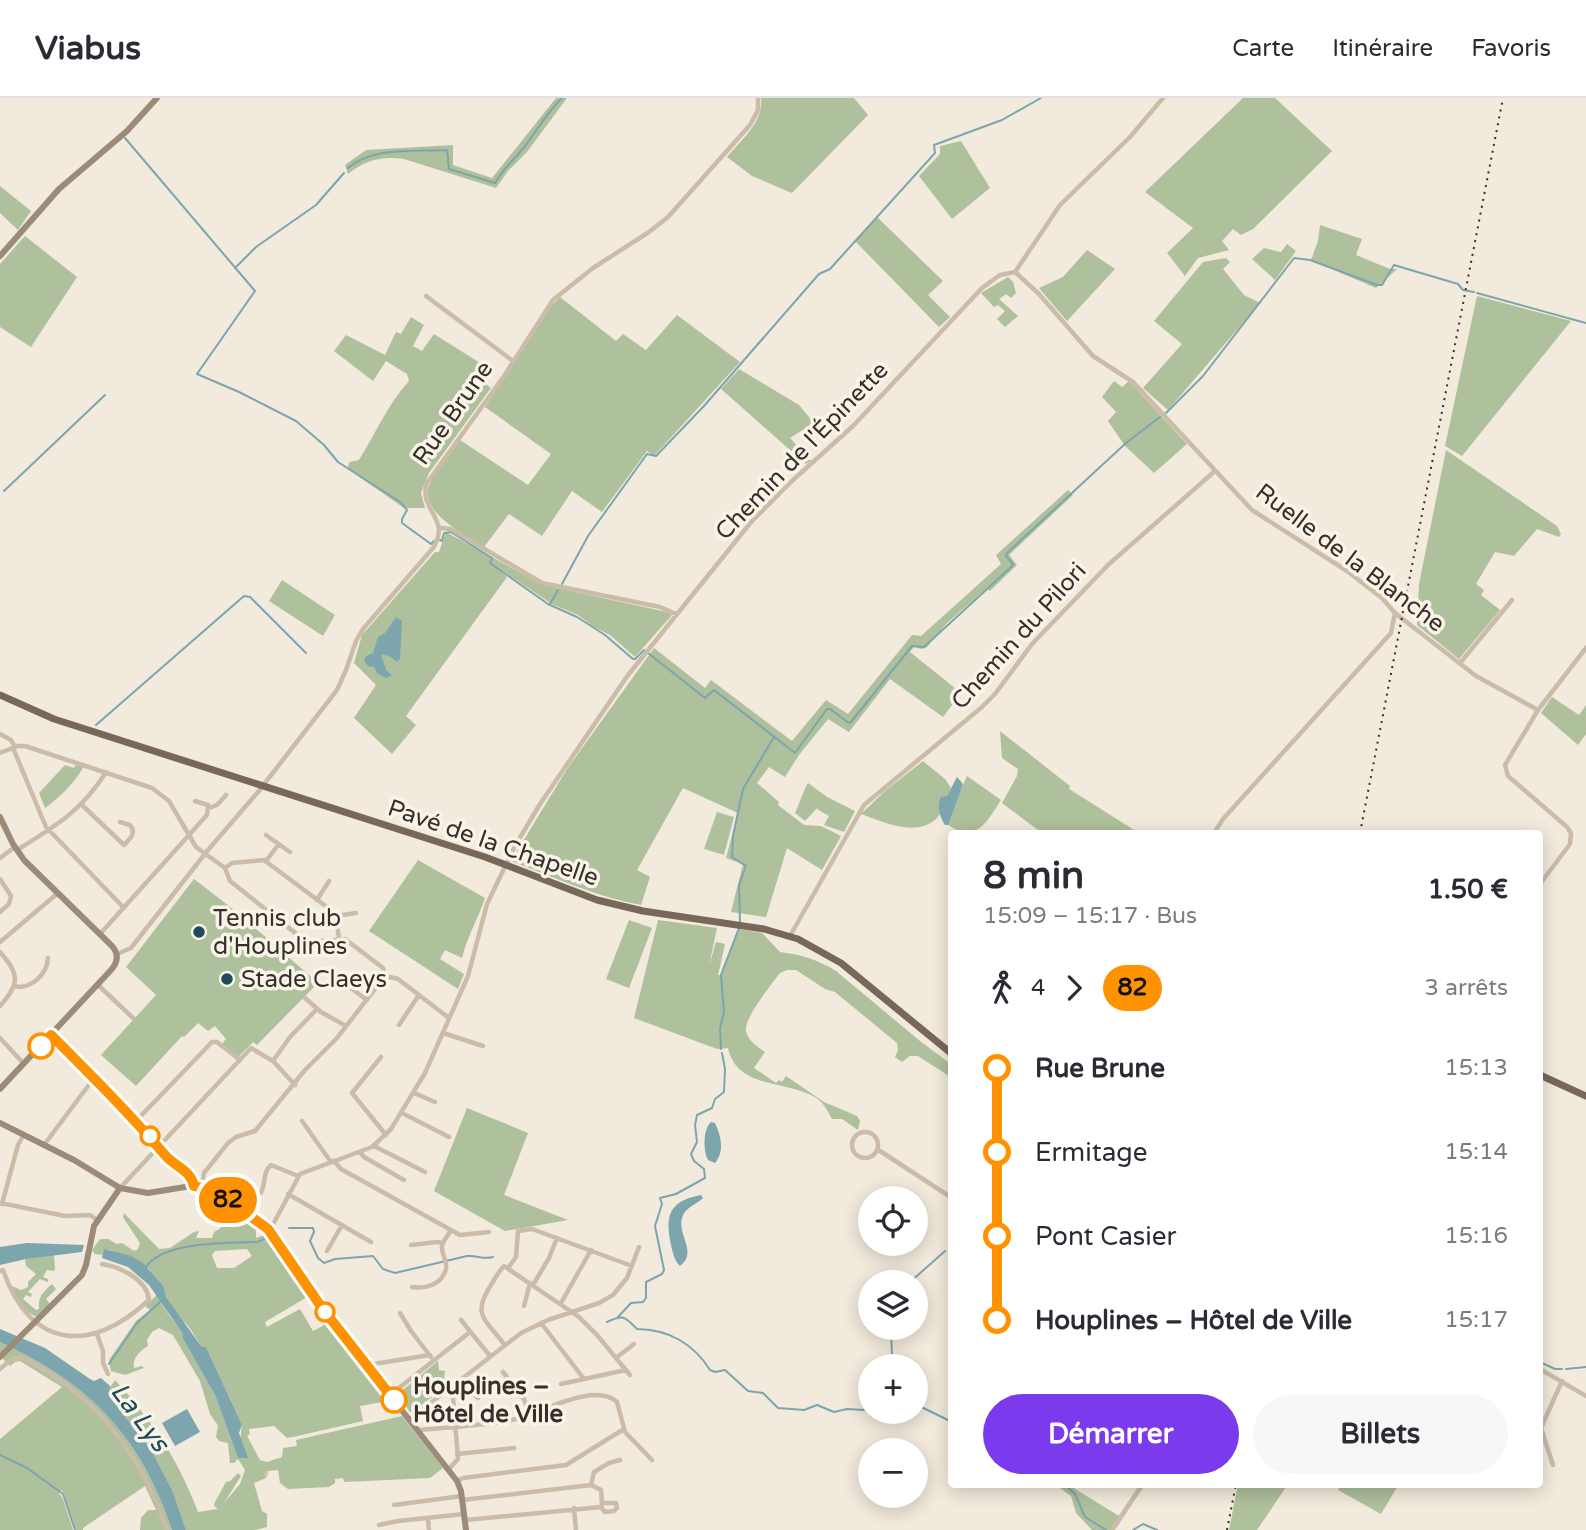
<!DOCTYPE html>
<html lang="fr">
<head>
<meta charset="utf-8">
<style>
  body { margin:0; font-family:"Varela Round",sans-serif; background:#f7f7f7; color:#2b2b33; height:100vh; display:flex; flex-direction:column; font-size:26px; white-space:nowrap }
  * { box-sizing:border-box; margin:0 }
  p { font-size:23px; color:#7c7c81 }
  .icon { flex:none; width:38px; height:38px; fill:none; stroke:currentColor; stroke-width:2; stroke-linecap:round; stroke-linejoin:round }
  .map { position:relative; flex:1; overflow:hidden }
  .sheet { position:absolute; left:948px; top:732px; width:595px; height:658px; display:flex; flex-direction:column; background:#fff; border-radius:7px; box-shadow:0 4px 18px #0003 }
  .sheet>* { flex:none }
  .badge { padding:0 14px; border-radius:23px; font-size:24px; line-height:46px }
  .buttons { position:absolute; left:858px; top:1088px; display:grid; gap:14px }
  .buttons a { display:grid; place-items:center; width:70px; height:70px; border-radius:50%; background:#fff; box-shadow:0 4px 18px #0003; font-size:35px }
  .map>.badge { position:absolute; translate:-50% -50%; box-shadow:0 0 0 4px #fff }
  .legs { display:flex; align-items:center; gap:10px; height:77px; padding:0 35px; font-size:23px }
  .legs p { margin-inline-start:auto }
  .head { display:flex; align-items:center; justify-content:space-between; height:119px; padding:0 35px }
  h1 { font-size:38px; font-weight:700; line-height:52px }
  .button { display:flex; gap:14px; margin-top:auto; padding:14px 35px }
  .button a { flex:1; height:80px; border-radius:42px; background:#7c3aed; color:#fff; font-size:28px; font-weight:700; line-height:80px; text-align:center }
  .button a+a { background:#f7f7f7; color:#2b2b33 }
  ul { padding:0 35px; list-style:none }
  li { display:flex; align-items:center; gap:24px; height:84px; font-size:26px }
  li i { display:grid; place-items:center; width:10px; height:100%; margin:0 9px; background:currentColor }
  li i::after { content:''; width:18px; height:18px; margin:-9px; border:5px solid; border-radius:50%; background:#fff }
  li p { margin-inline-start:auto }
  li:first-child i { background:linear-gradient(#0000 50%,currentColor 0) }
  li:last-child i { background:linear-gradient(currentColor 50%,#0000 0) }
  header { display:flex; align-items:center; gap:42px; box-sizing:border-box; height:98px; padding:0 35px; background:#fff; border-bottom:2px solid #e1e1e2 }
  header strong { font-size:33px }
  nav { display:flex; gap:38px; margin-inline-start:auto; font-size:24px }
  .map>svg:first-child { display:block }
  .green { fill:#afc09c; fill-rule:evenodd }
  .water { fill:#7ca5ae }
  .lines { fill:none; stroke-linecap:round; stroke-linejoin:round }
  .stream { stroke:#7ca5ae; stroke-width:2 }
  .street { stroke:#cabca8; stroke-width:4.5 }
  .secondary { stroke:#9d8b7a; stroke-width:6 }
  .primary { stroke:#78685a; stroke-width:7 }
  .rail { stroke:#372f28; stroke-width:2; stroke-dasharray:2 5; stroke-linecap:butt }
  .line-1-casing { stroke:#fff; stroke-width:16 }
  .line-1 { stroke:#ff9200; stroke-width:10 }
  .poi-dot { fill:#1f4c57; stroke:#f9f4e9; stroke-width:2.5 }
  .stop-1-dot { fill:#fff; stroke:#ff9200; stroke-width:3.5 }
  .labels { text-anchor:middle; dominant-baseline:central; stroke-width:7; stroke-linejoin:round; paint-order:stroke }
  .street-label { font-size:24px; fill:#372f28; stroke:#f9f4e9 }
  .poi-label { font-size:24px; fill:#372f28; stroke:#f9f4e9; text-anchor:start }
  .stop-label { font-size:24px; font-weight:bold; fill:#372f28; stroke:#f9f4e9; text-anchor:start }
  .water-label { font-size:26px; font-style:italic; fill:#1f4c57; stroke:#f9f4e9 }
</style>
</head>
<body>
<header>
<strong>Viabus</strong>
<nav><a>Carte</a><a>Itinéraire</a><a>Favoris</a></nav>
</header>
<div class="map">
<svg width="1586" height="1432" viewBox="0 0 1586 1432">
  <rect width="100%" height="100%" fill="#f2eadc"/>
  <path class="green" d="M556,0H567L527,54L508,73L496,90L404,61C382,58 366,62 348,76L345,67L366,52L453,47V67L492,80Z
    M761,0H854L868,17L792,95L752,78L727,59C741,42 764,24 761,0Z
    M1243,0H1275L1332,53L1253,131L1241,137L1233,131L1222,143L1229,152L1198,160L1185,178L1167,155L1193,130L1145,94Z
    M961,43L990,90L952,121L919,78L940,56V48Z
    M0,88L31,113L18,132L0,115Z
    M877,119L943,183L928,197L950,219L939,229L855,143Z
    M1320,127L1362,141L1356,157L1390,171H1397L1376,190L1311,162L1318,143Z
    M25,138L77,179L31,249L0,229V166Z
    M1287,146L1296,153L1275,182L1252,161L1264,150L1281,154Z
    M1087,152L1115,171L1067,223L1039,190L1063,179Z
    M1226,160L1230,164L1223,171L1244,197L1260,205L1168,312L1143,290L1182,246L1154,223L1203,164Z
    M1008,179L1013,184L1016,195L1011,200L1006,196L999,201L1018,218L1005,229L997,221L1005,213L998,207L994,209L981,195Z
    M1477,198L1571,223L1462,358L1445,348Z
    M560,199L616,243L623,236L646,252L677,217L740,264L654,358L647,353L602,414L572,393L542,438L509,416L484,449C467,438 419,414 429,388C435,372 450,356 460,342L528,387L551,356L485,309L549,210Z
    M411,219L424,227L413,248L422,253L434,236L480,265L473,276L491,290L429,375L421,395L425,410H404L348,371L349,364L359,362C376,335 387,307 409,283L407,276L386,263L373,283L334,253L346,237L385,257L396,234L401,236Z
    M739,271L799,307L814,325L790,340L811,363L806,366L721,291Z
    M1114,283L1122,289L1129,283L1187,346L1154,375L1125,348L1108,323L1116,314L1102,299Z
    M1446,352L1557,428L1561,436L1559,439L1537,431L1514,458L1495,454L1476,486L1484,492L1481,497L1500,512L1459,561L1417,527L1419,486Z
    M1068,392L1073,397L1009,457L1017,467L990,493L987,490L947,525L927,549L922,551L914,549L910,554L961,595L943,619L890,581L849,634L828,621L799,657L785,679L769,669L757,685L779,704L778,707L804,727L821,728L841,738L822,772L787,750L766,819L731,814L743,766L726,760L738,715L683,690L637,772L650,779L641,807C596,799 554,779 511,763L567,671L654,550L705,590L711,582L792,643L826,602L848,616L912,537L921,538L1001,466L996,457Z
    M446,434L543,487L667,514L672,517L635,559L610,537L594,529L578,517L552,506L497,469L507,479L406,618L416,627L392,656L354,620L376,587L354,565L362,537L435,454H439Z
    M282,482L335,517L323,538L269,503Z
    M1552,599L1579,617L1586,607V636L1578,647L1541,615Z
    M1000,633L1070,688L1069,691L1139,735H1042L1002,705L1017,678L1018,671L1002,660Z
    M923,663L945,681L951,690C947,697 941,717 937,720C917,740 883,724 861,716L885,693Z
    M76,666L84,668C74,686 61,698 45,710L39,695L65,667L74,670Z
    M967,678L1001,702C987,724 976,746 948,727V721Z
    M808,685L827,699L855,713L844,734L824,727L829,718L817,711L818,709L805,723L795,715C800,705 802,695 808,685Z
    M717,714L734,719L724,757L704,751Z
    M418,762L485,800C478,821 467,839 462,860L445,852L440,861L464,876L458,891L369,833Z
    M194,781L238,815L318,885L257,947L253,944L238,959L222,946L226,941L215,928L208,933L198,925L184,939L182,938L136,988L101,957L156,897L126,869Z
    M629,822L652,830L629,890L606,881Z
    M658,822L717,830L709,868L716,844L725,846L718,877H720L739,831L762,835L780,854C803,857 816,861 836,873L920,943L952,967V980L918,958H910L902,964L895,959L898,952L897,945L835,894L825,891L796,872H787L780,875C771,887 744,920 746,933C748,943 758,949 765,954L754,970L776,985L779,982L782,984L786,978L824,1004L857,1018L860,1023L858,1032L842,1021H832C828,1013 823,1004 815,999C785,982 737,991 728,950L717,951L634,920Z
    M467,1010L528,1035L504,1097L568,1122L505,1133L434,1093Z
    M221,1101L256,1129V1140L267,1136L296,1178L300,1189L309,1198L265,1224L267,1229L300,1211L313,1233L328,1225L388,1299L382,1304L360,1308L363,1323L293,1339L287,1340L274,1328L249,1331L250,1336L247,1338L260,1362L267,1364L282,1359L283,1350L297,1348L296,1342L402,1318L443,1370L430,1380L344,1384L343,1380L335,1381V1385L329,1389L288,1391L280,1385L278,1372L268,1373L267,1380L265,1371L266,1380L254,1385L262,1413L267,1416V1429L255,1432H186L173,1394L152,1353L109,1298L108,1292L115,1282C153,1324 178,1361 198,1414L218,1411L214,1408L215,1404L226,1384L230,1383L238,1375L241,1378L224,1405L240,1386L245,1372L238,1361L234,1365H230L228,1345L219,1343L216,1339L218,1328L210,1316L200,1283L173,1237L159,1230L152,1234L147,1242L148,1248C141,1252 132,1260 134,1270L142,1268L144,1270L125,1277L111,1273L109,1262L136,1223L150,1212L145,1208L158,1196C159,1206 176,1225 183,1236L182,1239L215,1297L238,1360L242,1327L206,1249L201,1248L189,1229L176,1215L149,1171L110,1152H104L103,1157L95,1156L92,1152L100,1141H108L117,1146L122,1145L134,1153L138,1151L140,1145L123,1119L124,1115L159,1151L170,1150L194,1134L199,1133L196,1140H212L214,1134L221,1130L212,1115ZM247,1151L252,1158L234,1170H217L212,1157L215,1153Z
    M54,1157L55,1171L54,1173L47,1172L43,1179L48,1181V1184L40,1181L28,1194L32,1196L31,1199L26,1197L23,1201L36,1212L39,1211C38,1199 42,1195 52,1186L56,1191L46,1201L50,1206L37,1219C24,1214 17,1201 12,1188L21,1192L28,1189V1184L36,1176L26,1168L25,1161Z
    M0,1244C89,1285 141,1338 172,1432H140L141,1420L148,1412H156L145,1388L83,1430V1432H76L62,1392L59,1395L63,1401L73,1432H0V1341L62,1289L20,1263L15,1264L10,1268L0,1258Z
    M438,1263L439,1272L445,1273L444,1280L453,1282L413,1314H410L398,1296Z
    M1054,1386H1067L1119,1418L1140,1386H1145L1115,1432H1092L1076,1415L1071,1398Z
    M1238,1386H1288L1257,1432H1229Z
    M1341,1386H1399L1381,1416L1338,1392Z"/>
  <path class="water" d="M396,519L402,523L400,561L397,564L391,559L381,556L386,572L392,577L386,580L377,575L374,569L368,568L364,563L366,558L373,555L378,539L385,535Z
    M957,679L963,686L948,727H945C940,719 936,708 941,699L947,698Z
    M711,1024L715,1025C721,1038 725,1053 715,1065L708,1062C703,1053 703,1031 711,1024Z
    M701,1097L703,1100C696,1107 685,1109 682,1120C677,1136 698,1155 680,1168C674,1162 673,1155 671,1147C665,1119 668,1103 701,1097Z
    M27,1145L84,1147L82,1154L26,1161L0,1167V1149Z
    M104,1151L131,1158L143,1165L163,1188L166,1199L201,1248L206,1249L242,1327L239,1335L248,1360H238L215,1297L182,1239L183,1236L149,1187L128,1169L102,1160Z
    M0,1231L45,1250L90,1281L94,1283L101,1280L110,1288L109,1298L152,1353L173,1394L186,1432H172C141,1338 89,1285 0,1244Z
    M187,1311L200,1334L175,1348L162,1325Z"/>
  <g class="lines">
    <path class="stream" d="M125,40L255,193L197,276L239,294L296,323L324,347L338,364L400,404L407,412L402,421V425L431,446L434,443
      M348,70C373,48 415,54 447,52L449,71L495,85C502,72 511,65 520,54C535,37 545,16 562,0
      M235,170L256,149L316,107L344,75
      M1477,195L1586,225
      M1166,315L1203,278L1294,160L1310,162L1377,187H1382L1394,167L1458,186L1463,192L1474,194
      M4,393L105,297
      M440,442L442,443L444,435L451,434L492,460L490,465L548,506L577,519L605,537L633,561H635L644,552
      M562,486L588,438L647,356L656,358L704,308L819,176L830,171L935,55L934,47L1002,22L1041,0
      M550,506L558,492
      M648,555L705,600L714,592L795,655L827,611H830L849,625L851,624L912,548L924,549L1011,469L1013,466L1006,458L1007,455L1126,345L1160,319
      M96,627L244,498L250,499L306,555
      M740,824L739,787L746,768L732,759L733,738L743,691L774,639
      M721,951L720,930L724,914L721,877L739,830
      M289,1130H313L314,1134L310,1143L318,1160L324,1165L335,1161L373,1158L383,1171L395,1175L467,1158C477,1157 483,1162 493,1159
      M949,1152L952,1151
      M146,1169C163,1143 229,1145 257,1144L267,1140
      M909,1185L945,1153
      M618,1219L631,1205L643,1204L646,1200V1184L662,1176L664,1172L655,1128L662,1106L660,1100L676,1096L705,1080L704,1071L694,1063L691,1056L697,1044L695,1027L697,1017L712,1010L715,1001L724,994L725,971L722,955
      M607,1224C624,1216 625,1219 637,1231C668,1231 694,1246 710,1272L715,1274L725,1272L748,1293L763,1295L778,1310L804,1312L817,1307L834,1314L847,1311L864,1312L870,1295
      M1540,1264L1555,1271H1562
      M109,1266L137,1225L161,1203
      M887,1269L892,1258L891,1230
      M1566,1271L1586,1269
      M915,1306L952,1324
      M0,1357L27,1370L63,1396L75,1432
      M1064,1386L1075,1396L1085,1419L1106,1432
      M1133,1432L1143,1426L1157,1432"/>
    <path class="street" d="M1015,174L1039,196L1093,258L1133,284L1252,412L1347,473L1382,500L1395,515L1476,578L1538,612
      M426,198L513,263
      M441,430L451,431L542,485L660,509L676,516
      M1460,565L1512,502
      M0,636L11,642L15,649
      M13,650L46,729L124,810
      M0,655L18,648H25L152,690L169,703L196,749L225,770
      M82,707L124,747C130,741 137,735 130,727L120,724
      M209,710L217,707L226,697
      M1214,735L1223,721L1391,535L1395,515
      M266,737L290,754
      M17,752C54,729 82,713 106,674
      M0,760L15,749
      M266,763L278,747
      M225,770L230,783L304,842L310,844L345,841L383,870L385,878L398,881L449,920
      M225,770L232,765L264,762L335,815L339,840
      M0,781L11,798L9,806L0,814
      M1540,786L1570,746L1571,735L1567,729L1508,678L1505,667L1538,612L1586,550
      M317,802L329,783
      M336,818L356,815
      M100,836L207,717L208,707L195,703
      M790,838L864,707L982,609L995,596L1032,546L1108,467L1215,373
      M0,844L58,795
      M0,854C20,876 20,886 0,908
      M117,856L131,850L208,752L258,694L337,592L346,572L356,543L363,531L433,450C452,420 418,413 427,385L504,278L553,202L593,170L649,134L668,119L750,27L758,12V0
      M336,879L367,902
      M98,887L133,920
      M14,888C30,892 47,877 48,860
      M305,900L321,914L346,928
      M399,927L419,897
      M443,935L483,948
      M0,940L24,966
      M381,959L352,995L386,1037
      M273,963L290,939L317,911
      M414,995L435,1004
      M402,1015L449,1039
      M136,1023L212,944H217L240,962
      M302,1023L331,1064
      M852 1047a13 13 0 1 1 26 0a13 13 0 1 1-26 0Z
      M44,1047L94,980
      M374,1048L425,1074
      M877,1051L952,1100
      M360,1054L364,1059L404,1082
      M334,1063L341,1071L460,1137L489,1134
      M202,1088L204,1075L228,1045L236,1039L255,1033L305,972L337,940L385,878
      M120,1090L251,950L273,963L295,987
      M261,1095C266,1086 262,1075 271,1067L298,1078
      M288,1096L371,1144
      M0,1105L65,1118L90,1117L97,1122
      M2,1106L18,1047L23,1038
      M270,1132L300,1076L372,1049L391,1031L425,975L468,878L487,806L515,748L540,706L628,577L752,423L793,382L853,328L982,190L1000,177L1015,174L1060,107L1130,39L1163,0
      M411,1147L437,1144L443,1145
      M327,1153L342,1127
      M508,1170L516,1159L518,1133L532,1131L632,1168
      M0,1173L3,1172C31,1252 91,1256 149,1202C147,1181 120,1169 102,1166
      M533,1187L549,1160L557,1140
      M412,1189C425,1191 442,1187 446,1171C448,1164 441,1156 442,1148C443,1143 448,1137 451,1132
      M561,1205L591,1152
      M524,1208L530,1185
      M400,1215L411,1233L431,1259
      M461,1222L490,1258
      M541,1225L584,1281
      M97,1236L103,1253V1265L108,1276
      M504,1246C486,1222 471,1217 491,1187C495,1180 499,1173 504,1168L579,1219L597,1237L630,1277
      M616,1260L634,1246
      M367,1267L430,1257
      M0,1271C5,1267 11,1260 18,1260C28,1259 39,1270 47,1274C106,1310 145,1367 167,1432
      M1540,1271L1586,1298
      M503,1274L524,1301L530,1316
      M457,1284L478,1300
      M561,1286L626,1272
      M448,1291L453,1300L458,1361L449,1371
      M390,1297L470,1234
      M410,1321L521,1235L548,1222L599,1205L613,1197L627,1180L639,1149
      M419,1332C448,1329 478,1328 507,1323C535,1319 592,1282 617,1304L625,1334L652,1362
      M457,1356L514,1350
      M1553,1367L1541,1330L1562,1283
      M457,1383L463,1380L566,1367L624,1331
      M591,1387L594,1374L609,1365L620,1362
      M462,1402L591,1387L601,1392L602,1405
      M394,1407L462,1398
      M574,1410L576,1432
      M428,1421L429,1432
      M465,1422L601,1409L602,1405H616L617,1410L614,1413L605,1414L601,1409
      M379,1427L398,1423L464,1416
      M1112,1432L1143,1386"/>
    <path class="secondary" d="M0,158L59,91L127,33L157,0
      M0,719L13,746L24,762L112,848C119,856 118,864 111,872L0,991
      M52,937C90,976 129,1015 165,1057C175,1069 190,1071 194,1088
      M0,1025L74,1062L120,1090L148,1095L191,1088L207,1089L266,1129L325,1214L457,1383L461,1393L466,1432
      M0,1259L82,1177L86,1167L94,1128L120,1090"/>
    <path class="primary" d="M0,597L54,621L485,759L597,802L643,813L764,831L798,841L841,865L952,956
      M1540,977L1586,998"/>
    <path class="rail" d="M1360,735L1503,0
      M1227,1432L1236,1386"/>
  </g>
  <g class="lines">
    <defs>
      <path id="line-1" d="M41,948L51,937C90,976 129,1015 165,1057C175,1069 190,1071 194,1088L215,1093L268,1131L322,1210L394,1302"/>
    </defs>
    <use href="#line-1" class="line-1-casing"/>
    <use href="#line-1" class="line-1"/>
  </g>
  <g class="poi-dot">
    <circle cx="199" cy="834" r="7"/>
    <circle cx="227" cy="881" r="7"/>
  </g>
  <g class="stop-1-dot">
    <circle cx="41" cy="948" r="12"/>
    <circle cx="150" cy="1038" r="9"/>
    <circle cx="325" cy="1214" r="9"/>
    <circle cx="394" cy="1302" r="12"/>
  </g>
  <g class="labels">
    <g class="street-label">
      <text transform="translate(453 315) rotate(-55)">Rue Brune</text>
      <text transform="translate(802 353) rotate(-46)">Chemin de l'Épinette</text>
      <text transform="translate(1350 460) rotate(37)">Ruelle de la Blanche</text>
      <text transform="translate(1019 538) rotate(-48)">Chemin du Pilori</text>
      <text transform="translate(493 745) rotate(19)">Pavé de la Chapelle</text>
    </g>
    <g class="poi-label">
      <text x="213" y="820">Tennis club<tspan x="213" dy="28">d'Houplines</tspan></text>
      <text x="241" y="881">Stade Claeys</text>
    </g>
    <g class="stop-label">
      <text x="413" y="1288">Houplines –<tspan x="413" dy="28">Hôtel de Ville</tspan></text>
    </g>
    <g class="water-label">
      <text transform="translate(140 1319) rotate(53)">La Lys</text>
    </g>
  </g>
</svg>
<div class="buttons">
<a><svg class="icon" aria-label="locate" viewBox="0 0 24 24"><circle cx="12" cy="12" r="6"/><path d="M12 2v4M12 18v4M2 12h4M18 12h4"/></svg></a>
<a><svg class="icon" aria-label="layers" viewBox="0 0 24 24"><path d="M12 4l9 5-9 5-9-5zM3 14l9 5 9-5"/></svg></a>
<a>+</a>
<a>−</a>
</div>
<b class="badge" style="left:228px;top:1102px;background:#ff9200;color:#111">82</b>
<section class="sheet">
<div class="head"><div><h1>8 min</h1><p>15:09 – 15:17 · Bus</p></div><b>1.50 €</b></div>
<div class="legs"><svg class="icon" aria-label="walk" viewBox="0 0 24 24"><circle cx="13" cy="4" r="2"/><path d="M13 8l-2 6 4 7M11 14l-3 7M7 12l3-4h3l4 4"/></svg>4<svg class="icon" aria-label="forward" viewBox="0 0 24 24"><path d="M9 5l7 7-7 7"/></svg><b class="badge" style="background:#ff9200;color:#111">82</b><p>3 arrêts</p></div>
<ul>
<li><i style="color:#ff9200"></i><b>Rue Brune</b><p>15:13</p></li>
<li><i style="color:#ff9200"></i><span>Ermitage</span><p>15:14</p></li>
<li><i style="color:#ff9200"></i><span>Pont Casier</span><p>15:16</p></li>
<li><i style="color:#ff9200"></i><b>Houplines – Hôtel de Ville</b><p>15:17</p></li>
</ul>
<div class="button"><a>Démarrer</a><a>Billets</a></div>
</section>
</div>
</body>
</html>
